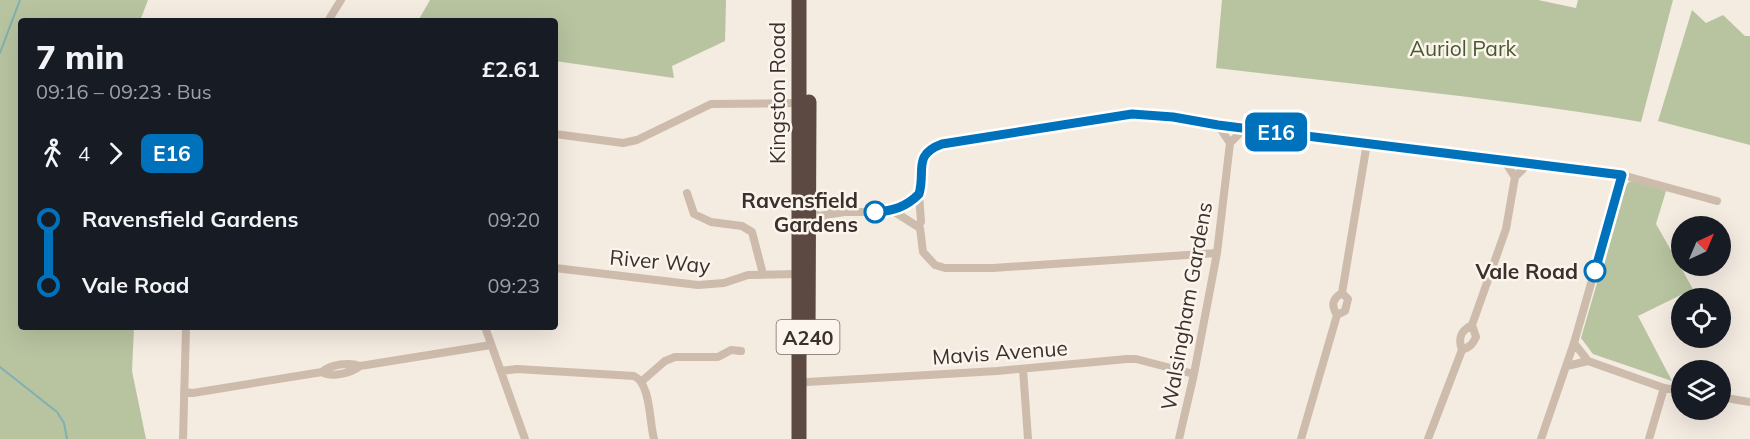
<!DOCTYPE html>
<html lang="en">
<head>
<meta charset="utf-8">
<style>
  body { margin:0; font-family:Mulish,sans-serif; background:#20242c; color:#f1f3f6; height:100vh; display:flex; flex-direction:column; font-size:22px; white-space:nowrap }
  * { box-sizing:border-box; margin:0 }
  p { font-size:20px; color:#9ea1a6 }
  .icon { flex:none; width:33px; height:33px; fill:none; stroke:currentColor; stroke-width:2; stroke-linecap:round; stroke-linejoin:round }
  .map { position:relative; flex:1; overflow:hidden }
  .details { position:absolute; left:18px; top:18px; width:540px; height:312px; display:flex; flex-direction:column; background:#171b24; border-radius:6px; box-shadow:0 6px 24px #0002 }
  .details>* { flex:none }
  .badge { padding:0 12px; border-radius:9px; font-size:21px; line-height:39px }
  .needle { width:39px; rotate:44deg }
  .fabs { position:absolute; left:1671px; top:216px; display:grid; gap:12px }
  .fabs a { display:grid; place-items:center; width:60px; height:60px; border-radius:50%; background:#171b24; box-shadow:0 6px 24px #0002; font-size:30px }
  .map>.badge { position:absolute; translate:-50% -50%; box-shadow:0 0 0 3px #fff }
  .legs { display:flex; align-items:center; gap:9px; height:66px; padding:0 18px; font-size:20px }
  .legs p { margin-inline-start:auto }
  .overview { display:flex; align-items:center; justify-content:space-between; height:102px; padding:0 18px }
  h1 { font-size:33px; font-weight:800; line-height:45px }
  ul { padding:0 18px; list-style:none }
  li { display:flex; align-items:center; gap:21px; height:66px; font-size:22px }
  li i { display:grid; place-items:center; width:9px; height:100%; margin:0 8px; background:currentColor }
  li i::after { content:''; width:15px; height:15px; margin:-8px; border:4px solid; border-radius:50%; background:#171b24 }
  li p { margin-inline-start:auto }
  li:first-child i { background:linear-gradient(#0000 50%,currentColor 0) }
  li:last-child i { background:linear-gradient(currentColor 50%,#0000 0) }
  .map>svg:first-child { display:block }
  .green { fill:#b8c4a0 }
  .lines { fill:none; stroke-linecap:round; stroke-linejoin:round }
  .stream { stroke:#7fb0b2; stroke-width:2 }
  .street { stroke:#cdbbac; stroke-width:8 }
  .highway { stroke:#5c4a42; stroke-width:15 }
  .line-1-casing { stroke:#fff; stroke-width:14 }
  .line-1 { stroke:#0072bc; stroke-width:9 }
  .stop-1-dot { fill:#fff; stroke:#0072bc; stroke-width:3 }
  .labels { text-anchor:middle; dominant-baseline:central; stroke-width:5; stroke-linejoin:round; paint-order:stroke }
  .shield { fill:#fbf5ee; stroke:#756b66; stroke-width:1.5 }
  .shield-label { font-size:20px; font-weight:bold; fill:#3b302b }
  .park-label { font-size:21px; fill:#4a5a2e; stroke:#fbf5ee }
  .street-label { font-size:21px; fill:#3b302b; stroke:#fbf5ee }
  .stop-label { font-size:21px; font-weight:bold; fill:#3b302b; stroke:#fbf5ee; text-anchor:end }
</style>
</head>
<body>
<div class="map">
<svg width="1750" height="439" viewBox="0 0 1750 439">
  <rect width="100%" height="100%" fill="#f4ebe1"/>
  <path class="green" d="M0,0H148L140,21H21V327H134L132,371L146,439H0Z
    M430,0H726L725,41L672,66L674,78L555,61V21H418Z
    M1222,0H1538L1576,8L1578,0H1673L1641,122C1500,98 1358,85 1216,68Z
    M1692,10L1706,23L1723,15L1745,36H1750V145L1658,121Z
    M1634,181L1666,191L1656,224L1693,289L1638,316L1672,381L1593,354L1581,338L1625,187L1629,182Z"/>
  <g class="lines">
    <path class="stream" d="M0,53L20,0
      M0,367L57,412L64,423L67,439"/>
    <path class="street" d="M328,21L341,0
      M555,134L623,143L637,140L711,104L799,103
      M1230,143L1244,129
      M1515,177L1529,163
      M687,193L694,214L711,222L742,226L752,232L763,274
      M807,194L835,209L844,212
      M806,211L819,216L844,212H887L906,204L919,194C927,171 912,155 942,144L1132,114L1173,117L1218,125L1622,175L1717,201
      M893,211L920,228L923,252L935,265L945,268H993L1217,253
      M917,226L921,222L919,194
      M809,235L829,214
      M555,268L698,285L724,283L748,275L798,274
      M1337,315L1345,311L1348,299L1342,293
      M485,327L525,439
      M1574,343L1588,361L1664,388L1682,391
      M1462,350C1470,347 1473,344 1476,337L1472,325
      M1567,366L1588,361
      M1023,369L1028,439
      M501,371L517,369L634,376C651,384 649,421 654,439
      M322,372C332,378 351,373 360,366L491,345
      M642,381L665,361L675,357H718L731,350L741,351
      M807,382L997,371L1127,359H1136L1194,374
      M184,392L193,393L322,372C331,364 349,362 360,366
      M1720,397L1750,402
      M183,439L186,327
      M1179,439L1194,374L1217,253L1230,143L1218,125
      M1301,439L1337,315C1331,305 1332,299 1342,293L1367,143
      M1428,439L1462,350C1458,339 1460,331 1472,325L1506,229L1515,177L1504,160
      M1541,439L1574,343L1622,175
      M1649,439L1664,388"/>
    <path class="highway" d="M808,339L809,102
      M799,439V0"/>
  </g>
  <g class="lines">
    <defs>
      <path id="line-1" d="M875,212C893,211 906,207 919,194C926,171 912,155 942,144L1132,114L1173,117L1218,125L1622,175L1595,271"/>
    </defs>
    <use href="#line-1" class="line-1-casing"/>
    <use href="#line-1" class="line-1"/>
  </g>
  <g class="stop-1-dot">
    <circle cx="875" cy="212" r="10"/>
    <circle cx="1595" cy="271" r="10"/>
  </g>
  <g class="labels">
    <rect class="shield" x="776.5" y="320" width="63" height="34" rx="4.5"/>
    <g class="shield-label">
      <text x="808" y="337">A240</text>
    </g>
    <g class="park-label">
      <text x="1463" y="48">Auriol Park</text>
    </g>
    <g class="street-label">
      <text transform="translate(777 93) rotate(-90)">Kingston Road</text>
      <text transform="translate(660 261) rotate(5)">River Way</text>
      <text transform="translate(1186 306) rotate(-80)">Walsingham Gardens</text>
      <text transform="translate(1000 352) rotate(-4)">Mavis Avenue</text>
    </g>
    <g class="stop-label">
      <text x="858" y="200">Ravensfield<tspan x="858" dy="24">Gardens</tspan></text>
      <text x="1578" y="271">Vale Road</text>
    </g>
  </g>
</svg>
<div class="fabs">
<a><svg class="needle" viewBox="-14 -14 28 28"><path d="M0-13l5 13h-10z" fill="#e53935"/><path d="M0 13l5-13h-10z" fill="#9ea1a6"/></svg></a>
<a><svg class="icon" aria-label="locate" viewBox="0 0 24 24"><circle cx="12" cy="12" r="6"/><path d="M12 2v4M12 18v4M2 12h4M18 12h4"/></svg></a>
<a><svg class="icon" aria-label="layers" viewBox="0 0 24 24"><path d="M12 4l9 5-9 5-9-5zM3 14l9 5 9-5"/></svg></a>
</div>
<b class="badge" style="left:1276px;top:132px;background:#0072bc;color:#fff">E16</b>
<section class="details">
<div class="overview"><div><h1>7 min</h1><p>09:16 – 09:23 · Bus</p></div><b>£2.61</b></div>
<div class="legs"><svg class="icon" aria-label="walk" viewBox="0 0 24 24"><circle cx="13" cy="4" r="2"/><path d="M13 8l-2 6 4 7M11 14l-3 7M7 12l3-4h3l4 4"/></svg>4<svg class="icon" aria-label="forward" viewBox="0 0 24 24"><path d="M9 5l7 7-7 7"/></svg><b class="badge" style="background:#0072bc;color:#fff">E16</b></div>
<ul>
<li><i style="color:#0072bc"></i><b>Ravensfield Gardens</b><p>09:20</p></li>
<li><i style="color:#0072bc"></i><b>Vale Road</b><p>09:23</p></li>
</ul>
</section>
</div>
</body>
</html>
